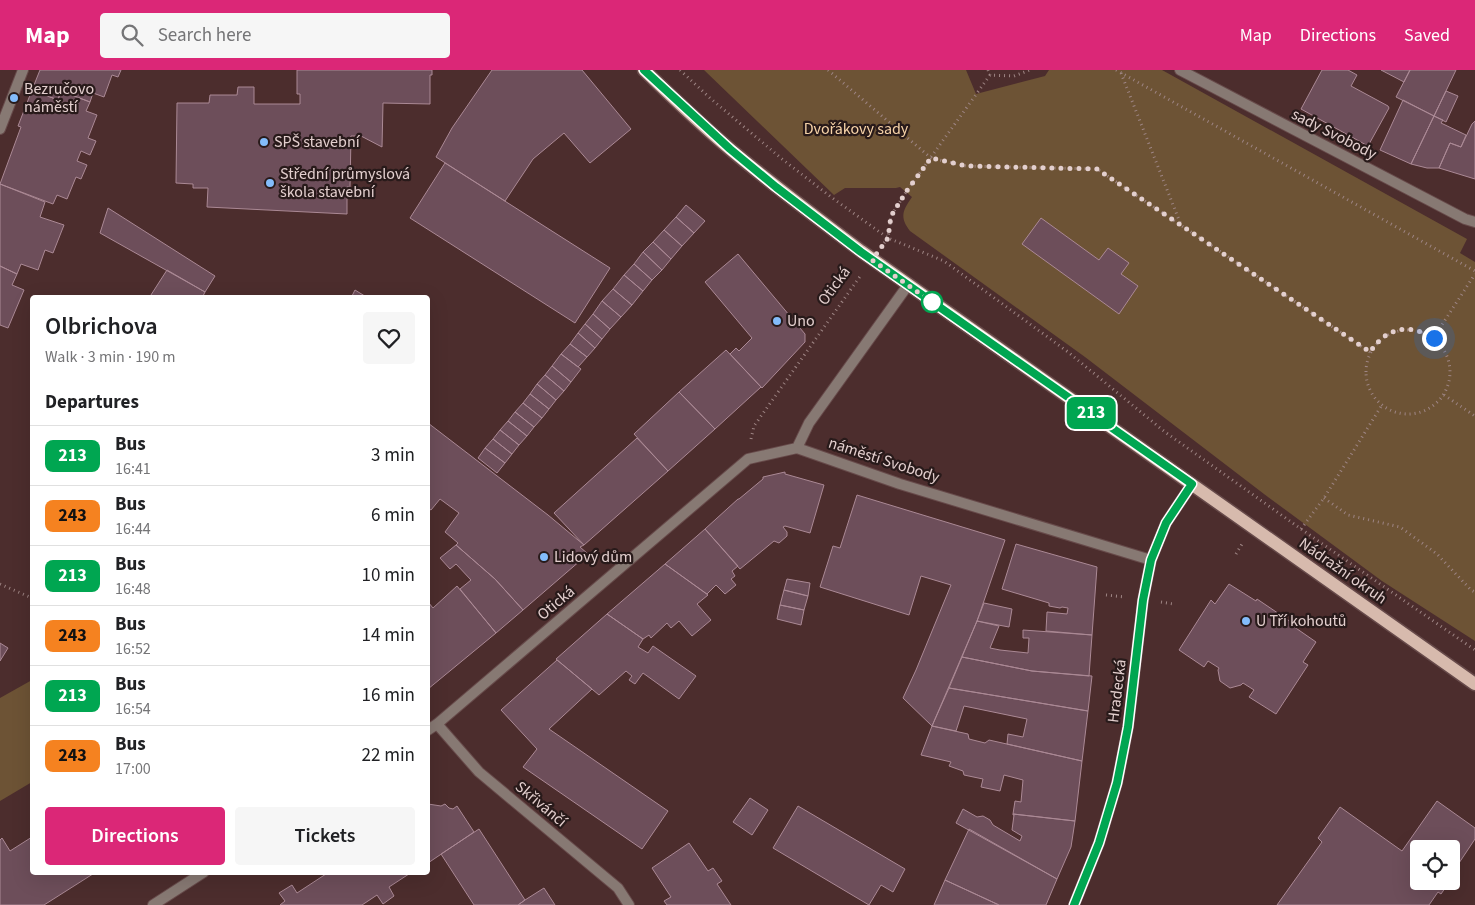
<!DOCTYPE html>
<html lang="en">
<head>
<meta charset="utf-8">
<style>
  body { margin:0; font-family:"Source Sans 3",sans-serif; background:#f6f6f6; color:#202124; height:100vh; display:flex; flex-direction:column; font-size:19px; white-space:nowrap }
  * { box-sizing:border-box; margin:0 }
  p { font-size:16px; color:#757577 }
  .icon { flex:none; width:28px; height:28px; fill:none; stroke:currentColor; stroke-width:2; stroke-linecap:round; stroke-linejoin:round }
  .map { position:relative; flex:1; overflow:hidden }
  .panel { position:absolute; left:30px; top:225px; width:400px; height:580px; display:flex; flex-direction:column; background:#fff; border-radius:5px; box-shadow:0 5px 20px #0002 }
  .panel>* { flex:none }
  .badge { padding:0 10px; border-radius:8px; font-size:18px; line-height:32px }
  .fabs { position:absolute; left:1410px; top:770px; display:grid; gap:10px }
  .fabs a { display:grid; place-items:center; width:50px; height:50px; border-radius:5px; background:#fff; box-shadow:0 5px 20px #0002; font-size:25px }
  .you { position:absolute; width:25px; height:25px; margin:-12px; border:4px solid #fff; border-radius:50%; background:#1a73e8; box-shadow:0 0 0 8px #1a73e833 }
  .map>.badge { position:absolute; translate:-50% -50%; box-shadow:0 0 0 2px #fff }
  h2 { padding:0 15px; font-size:19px; line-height:45px }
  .round { display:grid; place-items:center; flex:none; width:52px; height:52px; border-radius:5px; background:#f6f6f6 }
  .summary { display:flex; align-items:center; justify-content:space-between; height:85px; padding:0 15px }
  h1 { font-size:24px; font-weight:600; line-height:38px }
  .cta { display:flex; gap:10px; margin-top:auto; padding:10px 15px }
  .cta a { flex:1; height:58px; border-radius:5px; background:#db2777; color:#fff; font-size:20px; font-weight:600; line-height:58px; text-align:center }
  .cta a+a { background:#f6f6f6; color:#202124 }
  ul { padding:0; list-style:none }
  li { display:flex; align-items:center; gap:15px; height:60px; padding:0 15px; border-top:1px solid #e0e0e0 }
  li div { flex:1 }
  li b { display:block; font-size:19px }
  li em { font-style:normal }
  li .badge { min-width:55px; font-weight:700; text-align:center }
  header { display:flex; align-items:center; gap:30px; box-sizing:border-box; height:70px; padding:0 25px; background:#db2777; color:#fff }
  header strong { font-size:24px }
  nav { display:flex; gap:28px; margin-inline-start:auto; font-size:18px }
  .search { width:350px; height:45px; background:#f6f6f6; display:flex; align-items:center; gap:12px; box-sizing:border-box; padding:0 18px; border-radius:5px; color:#757577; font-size:19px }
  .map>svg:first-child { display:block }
  .green { fill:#6d5335 }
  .building { fill:#6d4e5a; stroke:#ab8995 }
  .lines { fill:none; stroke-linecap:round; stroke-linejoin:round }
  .minor-casing { stroke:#674a4a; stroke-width:12 }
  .secondary-casing { stroke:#674a4a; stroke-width:12 }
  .primary-casing { stroke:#674a4a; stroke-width:15 }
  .path { stroke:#9e8584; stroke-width:3; stroke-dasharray:1 4; stroke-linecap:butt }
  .minor { stroke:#877973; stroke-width:10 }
  .secondary { stroke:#b59e94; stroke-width:10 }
  .primary { stroke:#d7baad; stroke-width:12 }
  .line-casing { stroke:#fff; stroke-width:11 }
  .line { stroke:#00a651; stroke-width:8 }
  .walk { stroke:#e3cfce; stroke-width:5; stroke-dasharray:0 9 }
  .poi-dot { fill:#83bcfb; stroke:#281a1a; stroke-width:2 }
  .stop-dot { fill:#fff; stroke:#00a651; stroke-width:2.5 }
  .labels { text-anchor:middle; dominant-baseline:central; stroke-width:4.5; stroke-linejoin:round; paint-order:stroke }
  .poi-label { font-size:16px; fill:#e3cfce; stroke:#281a1a; text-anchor:start }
  .park-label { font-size:16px; fill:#f7d3a8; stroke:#281a1a }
  .street-label { font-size:16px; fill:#e3cfce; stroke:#281a1a }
</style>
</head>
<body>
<header>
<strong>Map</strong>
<div class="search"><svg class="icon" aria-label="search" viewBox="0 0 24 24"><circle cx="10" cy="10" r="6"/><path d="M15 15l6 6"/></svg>Search here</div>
<nav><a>Map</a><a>Directions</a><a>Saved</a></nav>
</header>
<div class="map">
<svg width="1475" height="835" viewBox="0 0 1475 835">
  <rect width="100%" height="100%" fill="#4c2d2d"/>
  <path class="green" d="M704,0H966L976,24L1045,6L1049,0H1162L1467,169L1460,183L1475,192V571L1382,511L1264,424L1085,287L910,161C899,147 903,140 912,127L900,117L896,118H845L834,125Z
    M32,610V712L0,731V628Z"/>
  <path class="building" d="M40,0H121L118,7L112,5L104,27L93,23L90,32L61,21L58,30L32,20Z
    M297,0H432V5H430V34L383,33L382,77L361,66H351L350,117H347V144L207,137L208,118H193V114L176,113L177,33H209L210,25H237L238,17H254V34H300V24H297Z
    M492,0H582L631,59L590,93L564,63L533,89L505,131L436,87L452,58Z
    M1322,0H1348L1357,5L1351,16L1388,36L1389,38L1368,76L1301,39Z
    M1381,0H1410L1404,12Z
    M1410,0H1456L1434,46L1396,27Z
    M32,20L58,30L61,21L90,32L86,41L97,45L88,68L96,71L90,85L81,81L77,91L87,95L81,109L76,107L67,129L57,125L53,134L0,114L21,57L18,56Z
    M1446,21L1458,26L1446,52L1434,46Z
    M1403,30L1434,46L1411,94L1380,80Z
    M1434,46L1443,50L1441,53L1466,65L1461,77L1450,73L1439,98H1427L1411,94Z
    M1475,51V109L1439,98L1450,73L1461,77L1472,54Z
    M445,93L610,198L575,253L410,148Z
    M0,114L45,132L40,147L64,155L53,183L45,180L38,200L21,194L17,204L0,196Z
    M686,135L705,151L694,163L676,147Z
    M108,138L215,206L205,222L100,163Z
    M676,147L694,163L682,176L664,160Z
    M1041,148L1099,190L1108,178L1129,193L1121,204L1138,216L1119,244L1022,174Z
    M664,160L682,176L671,189L653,172Z
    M653,172L671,189L662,200L643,182Z
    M643,182L662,200L652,210L634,194Z
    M738,184L805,264V272L762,318L730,284L736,278L739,281L752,268L705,212Z
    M634,194L652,210L643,221L624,205Z
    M0,196L17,204L12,215L24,220L8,258L0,255Z
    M167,200L205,222L202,228H149Z
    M624,205L643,221L632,235L613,219Z
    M613,219L632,235L621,247L602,231Z
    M355,220L368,228H351Z
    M602,231L621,247L610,259L593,244Z
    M593,244L610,259L602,269L585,254Z
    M585,254L602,269L595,278L578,263Z
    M578,263L595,278L587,287L570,274Z
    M570,274L587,287L578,297L561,284Z
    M726,280L761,317L715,359L679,322Z
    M561,284L581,299L571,312L552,296Z
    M552,296L571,312L564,321L545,305Z
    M545,305L564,321L556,330L537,314Z
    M537,314L556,330L549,339L530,324Z
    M679,322L715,359L668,401L634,364Z
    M530,324L549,339L542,348L523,333Z
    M523,333L542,348L534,357L515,342Z
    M515,342L534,357L527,366L508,351Z
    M508,351L527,366L519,375L500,360Z
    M428,353L548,445L584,475L580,477L588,484L523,540L495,509L456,475L458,473L445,462L459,443L440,429L431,440L428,438Z
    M500,360L519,375L512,384L493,369Z
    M637,368L668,401L584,475L554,443Z
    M493,369L512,384L505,393L485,378Z
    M485,378L505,393L497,403L478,388Z
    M785,402V404L824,415L810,463L785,456L783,457L787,462V466L779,473L774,471L740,499L705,459L738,429H739L763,409V407Z
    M857,425L1005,470L977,551L932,656L903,628L916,600L951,515L921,506L909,545L820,517L833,476L840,478Z
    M705,459L738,496L732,501L735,506L731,509L736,515L725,524L716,515L707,524L665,494Z
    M1016,474L1097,497L1092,565L1046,561L1047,542L1067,544L1068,538L1062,537L1060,538L1049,536V533L1002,519Z
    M456,475L495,509L523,540L496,563L460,519L471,510L456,494L450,499L440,488Z
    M665,494L708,525L697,534L711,550L692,566L679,551L671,558L667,553L651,568L649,565L643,569L607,544Z
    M787,509L810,513L808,526L784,520Z
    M1229,514L1256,531L1257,529L1291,552L1290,554L1316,572L1303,592L1308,595L1276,644L1249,627L1254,620L1243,613L1241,615L1230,618L1220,611L1218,600L1219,598L1208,591L1204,597L1179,580L1211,530L1215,534Z
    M457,516L496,563L428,619V532L433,538Z
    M784,520L808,526L804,540L780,535Z
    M984,533L1012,539L1009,557L977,551Z
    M780,535L804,540L801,555L777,549Z
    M607,544L643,569L638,577L648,583L653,576L696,606L679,629L643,603L635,614L629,610L632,606L626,601L599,625L556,589Z
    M977,551L999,556L990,578L1000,580L1028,583L1029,568H1023V560L1092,565L1089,606L1032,601L962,587Z
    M0,573L8,578L0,591Z
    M962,587L1032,601L1092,606L1088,641L949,618Z
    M557,590L592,619L549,659L668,741L642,779L523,697L537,679L501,640Z
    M949,618L1088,641L1082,691L1007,674L1008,664L1023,667L1027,649L964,636L956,661L932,656Z
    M932,656L968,664L969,669L985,673L989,670L1082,691L1075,751L1013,744L1015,731L1021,732L1023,710L1004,705L1000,721L981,717L983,709L964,705L963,701L949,696L951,692L921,685Z
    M750,728L768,740L752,765L733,752Z
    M428,731V734L441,736L445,734L449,738L453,739L457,736L474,762L428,793Z
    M1437,731L1475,758V769L1453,802L1455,804L1451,809V779H1419V811H1450L1441,824L1438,822L1429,835H1277L1322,772L1318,768L1340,737L1402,781Z
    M798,736L905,799L893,822L881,815L869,835L773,778Z
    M963,739L977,747L983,746L990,750L993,755L1020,771L1022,766L1012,760L1014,745H1013V744L1075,751L1071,777L1057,809L956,753Z
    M479,759L525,830L518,835H474L441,784Z
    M969,759L1057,809L1046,835H999L945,810Z
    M32,767V802H96L44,835H0V770L2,768L10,781Z
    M689,773L708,801L713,798L722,811L717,814L731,835H667L664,831L671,827L652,798Z
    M329,802H412L389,817L394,826L383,834L377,825L362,835H280L285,831L279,823L292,815L297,823Z
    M945,810L999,835H934Z
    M544,818L555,835H518L525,830Z"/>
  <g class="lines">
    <defs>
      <path id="minor" d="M1180,0L1465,149L1475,152
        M0,59L23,0
        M797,378L900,414L1151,490
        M797,378L809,353L908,215
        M437,654L479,702L618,818L629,835
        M428,660L437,654L748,389L797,378
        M153,835L204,802"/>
      <path id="secondary" d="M1074,835L1099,773L1117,713L1128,657L1143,530L1151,490L1166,453L1192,414"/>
      <path id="primary" d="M644,0C672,27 701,55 731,80C773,115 817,148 861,181L1475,614"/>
    </defs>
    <use href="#minor" class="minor-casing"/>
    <use href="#secondary" class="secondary-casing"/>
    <use href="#primary" class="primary-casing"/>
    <path class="path" d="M680,0L710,28L782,89L831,127L888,168L944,191L1068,282L1165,362L1301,459L1475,580
      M828,0L931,88L966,96L1097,99L1370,282
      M988,0L990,5
      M1116,0L1475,201
      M1121,3L1181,155
      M884,173L888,168L891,146L906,122L990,5L1014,6L1030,0
      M1366 302a42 42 0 1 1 84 0a42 42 0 1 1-84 0Z
      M1434,267L1475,204
      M1444,325L1475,346
      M751,369L754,356L861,205
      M1324,428L1348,445L1400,457L1437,484L1471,520L1475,522
      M1301,459L1324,428L1382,335
      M1236,484L1242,474
      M0,514L32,528
      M1106,525L1125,527
      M1161,532L1173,534"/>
    <use href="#minor" class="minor"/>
    <use href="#secondary" class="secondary"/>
    <use href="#primary" class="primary"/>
  </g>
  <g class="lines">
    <defs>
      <path id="line" d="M644,0L730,79L776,117L861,182L1192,414L1166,453L1151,490L1143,530L1128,657L1117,713L1099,773L1074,835"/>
    </defs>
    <use href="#line" class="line-casing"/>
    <use href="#line" class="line"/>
    <path class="walk" d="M932,232L872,190L888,168L891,146L906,122L931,88L966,96L1097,99L1370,282C1387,257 1408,253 1434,268"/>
  </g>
  <g class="poi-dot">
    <circle cx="14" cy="28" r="5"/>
    <circle cx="264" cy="72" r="5"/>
    <circle cx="270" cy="113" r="5"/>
    <circle cx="777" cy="251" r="5"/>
    <circle cx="544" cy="487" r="5"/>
    <circle cx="1246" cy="551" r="5"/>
  </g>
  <circle class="stop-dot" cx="932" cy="232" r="10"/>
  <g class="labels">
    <g class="poi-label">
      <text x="24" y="19">Bezručovo<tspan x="24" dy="18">náměstí</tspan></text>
      <text x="274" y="72">SPŠ stavební</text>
      <text x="280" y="104">Střední průmyslová<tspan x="280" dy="18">škola stavební</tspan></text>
      <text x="787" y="251">Uno</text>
      <text x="554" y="487">Lidový dům</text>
      <text x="1256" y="551">U Tří kohoutů</text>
    </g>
    <g class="park-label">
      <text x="856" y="59">Dvořákovy sady</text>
    </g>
    <g class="street-label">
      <text transform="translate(1334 64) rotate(27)">sady Svobody</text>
      <text transform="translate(834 216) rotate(-54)">Otická</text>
      <text transform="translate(884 390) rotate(18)">náměstí Svobody</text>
      <text transform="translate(1343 501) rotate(35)">Nádražní okruh</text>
      <text transform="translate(556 533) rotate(-40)">Otická</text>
      <text transform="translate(1117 621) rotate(-83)">Hradecká</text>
      <text transform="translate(541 734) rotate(40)">Skřivánčí</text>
    </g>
  </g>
</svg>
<div class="fabs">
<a><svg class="icon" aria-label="locate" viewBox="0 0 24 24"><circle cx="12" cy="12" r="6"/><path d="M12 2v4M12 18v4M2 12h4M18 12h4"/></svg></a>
</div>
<div class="you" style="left:1434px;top:268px"></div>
<b class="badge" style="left:1091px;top:343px;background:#00a651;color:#fff">213</b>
<section class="panel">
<div class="summary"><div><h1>Olbrichova</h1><p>Walk · 3 min · 190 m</p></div><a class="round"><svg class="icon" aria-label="heart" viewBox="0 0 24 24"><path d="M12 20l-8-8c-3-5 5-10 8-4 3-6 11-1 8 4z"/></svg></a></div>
<h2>Departures</h2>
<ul>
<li><span class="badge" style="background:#00a651;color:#fff">213</span><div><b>Bus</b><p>16:41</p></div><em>3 min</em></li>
<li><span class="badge" style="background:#f58220;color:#111">243</span><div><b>Bus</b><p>16:44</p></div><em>6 min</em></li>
<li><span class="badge" style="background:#00a651;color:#fff">213</span><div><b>Bus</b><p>16:48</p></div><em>10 min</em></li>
<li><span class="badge" style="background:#f58220;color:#111">243</span><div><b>Bus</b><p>16:52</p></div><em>14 min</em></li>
<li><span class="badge" style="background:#00a651;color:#fff">213</span><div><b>Bus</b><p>16:54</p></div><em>16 min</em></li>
<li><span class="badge" style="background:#f58220;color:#111">243</span><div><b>Bus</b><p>17:00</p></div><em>22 min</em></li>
</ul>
<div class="cta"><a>Directions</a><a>Tickets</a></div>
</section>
</div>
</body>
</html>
